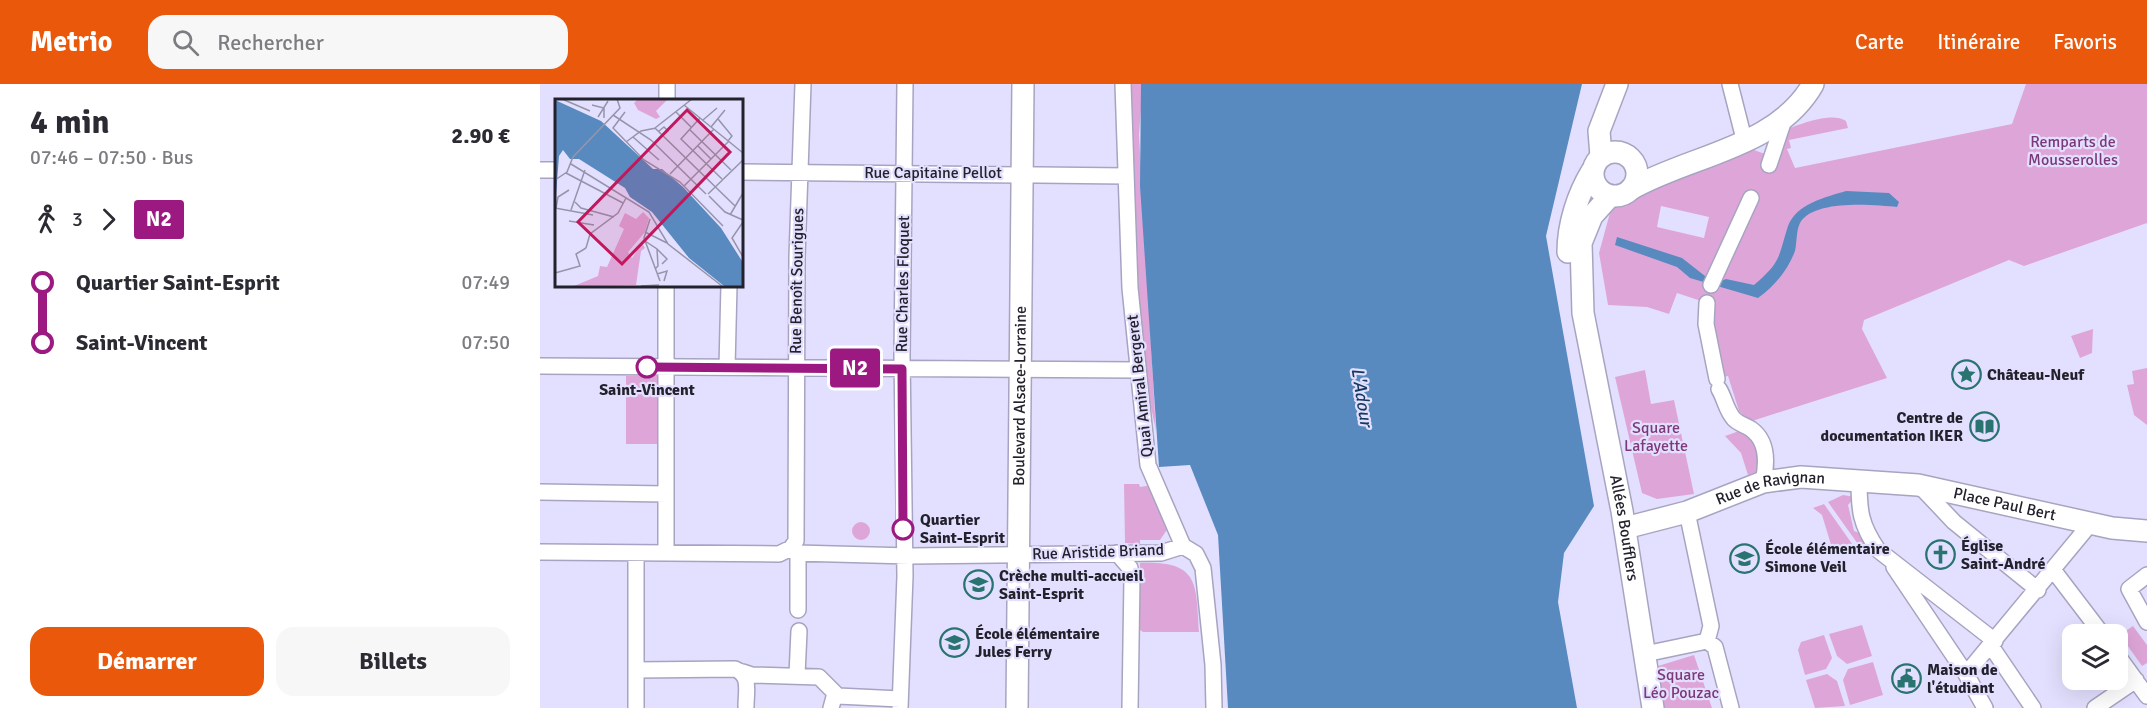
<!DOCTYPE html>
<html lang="fr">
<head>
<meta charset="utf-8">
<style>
  body { margin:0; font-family:Signika,sans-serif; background:#f7f7f7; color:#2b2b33; height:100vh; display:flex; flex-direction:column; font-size:22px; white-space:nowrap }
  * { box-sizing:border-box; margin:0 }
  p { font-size:20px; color:#7c7c81 }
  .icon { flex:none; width:33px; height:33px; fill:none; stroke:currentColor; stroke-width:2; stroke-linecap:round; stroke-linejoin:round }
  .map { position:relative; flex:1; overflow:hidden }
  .drawer { display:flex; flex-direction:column; background:#fff; width:540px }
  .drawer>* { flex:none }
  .badge { padding:0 12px; border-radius:4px; font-size:21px; line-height:39px }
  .tools { position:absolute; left:1522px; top:540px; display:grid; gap:12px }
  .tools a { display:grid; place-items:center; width:66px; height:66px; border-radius:12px; background:#fff; box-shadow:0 6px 24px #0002; font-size:30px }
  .map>.badge { position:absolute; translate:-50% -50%; box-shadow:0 0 0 3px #fff }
  .legs { display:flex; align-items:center; gap:9px; height:66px; padding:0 30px; font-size:20px }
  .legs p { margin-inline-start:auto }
  .head { display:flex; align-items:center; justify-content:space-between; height:102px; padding:0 30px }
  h1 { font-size:33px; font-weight:700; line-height:45px }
  .primary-button { display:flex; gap:12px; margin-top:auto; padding:12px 30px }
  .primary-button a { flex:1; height:69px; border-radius:18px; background:#ea580c; color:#fff; font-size:24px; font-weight:700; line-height:69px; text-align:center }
  .primary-button a+a { background:#f7f7f7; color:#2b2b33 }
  ul { padding:0 30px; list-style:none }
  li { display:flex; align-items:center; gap:21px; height:60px; font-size:22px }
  li i { display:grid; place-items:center; width:9px; height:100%; margin:0 8px; background:currentColor }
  li i::after { content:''; width:15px; height:15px; margin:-8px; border:4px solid; border-radius:50%; background:#fff }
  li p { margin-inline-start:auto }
  li:first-child i { background:linear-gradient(#0000 50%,currentColor 0) }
  li:last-child i { background:linear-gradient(currentColor 50%,#0000 0) }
  header { display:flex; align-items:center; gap:36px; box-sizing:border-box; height:84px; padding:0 30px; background:#ea580c; color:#fff }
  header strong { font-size:28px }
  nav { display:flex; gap:33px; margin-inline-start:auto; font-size:21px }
  .search { width:420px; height:54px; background:#f7f7f7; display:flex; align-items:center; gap:15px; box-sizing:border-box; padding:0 21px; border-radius:18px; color:#7c7c81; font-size:22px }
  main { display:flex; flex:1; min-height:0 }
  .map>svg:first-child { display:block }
  .green { fill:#dea6d8; fill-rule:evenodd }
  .water { fill:#588ac0 }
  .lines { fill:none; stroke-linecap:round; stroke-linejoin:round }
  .street-casing { stroke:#a7a4c1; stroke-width:18 }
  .secondary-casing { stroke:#a7a4c1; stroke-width:24 }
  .street { stroke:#fff; stroke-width:15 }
  .secondary { stroke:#fff; stroke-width:21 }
  .line-1-casing { stroke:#fff; stroke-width:14 }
  .line-1 { stroke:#9c1981; stroke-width:9 }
  .stop-1-dot { fill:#fff; stroke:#9c1981; stroke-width:3 }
  .labels { text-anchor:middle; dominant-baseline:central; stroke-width:4.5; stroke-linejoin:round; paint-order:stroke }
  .park-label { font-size:16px; fill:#7d3879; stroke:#e3e0ff }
  .street-label { font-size:16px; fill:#23212c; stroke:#e3e0ff }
  .poi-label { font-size:16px; font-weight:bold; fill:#23212c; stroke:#e3e0ff; text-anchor:start }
  .stop-label { font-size:16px; font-weight:bold; fill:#23212c; stroke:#e3e0ff }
  .water-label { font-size:18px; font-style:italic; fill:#15395e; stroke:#e3e0ff }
  .inset-road { fill:none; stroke:#9694ab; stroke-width:1.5 }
  .view { fill:#c2185b; fill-opacity:0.15; stroke:#c2185b; stroke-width:3 }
  .inset-edge { fill:none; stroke:#23212c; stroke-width:3 }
</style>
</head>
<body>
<header>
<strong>Metrio</strong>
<div class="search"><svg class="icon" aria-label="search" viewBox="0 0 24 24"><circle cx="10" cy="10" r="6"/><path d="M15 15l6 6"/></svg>Rechercher</div>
<nav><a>Carte</a><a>Itinéraire</a><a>Favoris</a></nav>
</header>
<main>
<section class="drawer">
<div class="head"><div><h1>4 min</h1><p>07:46 – 07:50 · Bus</p></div><b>2.90 €</b></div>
<div class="legs"><svg class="icon" aria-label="walk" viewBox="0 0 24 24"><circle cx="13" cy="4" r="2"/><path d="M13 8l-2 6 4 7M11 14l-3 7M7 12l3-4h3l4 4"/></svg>3<svg class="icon" aria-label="forward" viewBox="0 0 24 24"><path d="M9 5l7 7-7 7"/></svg><b class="badge" style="background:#9c1981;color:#fff">N2</b></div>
<ul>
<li><i style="color:#9c1981"></i><b>Quartier Saint-Esprit</b><p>07:49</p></li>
<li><i style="color:#9c1981"></i><b>Saint-Vincent</b><p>07:50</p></li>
</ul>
<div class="primary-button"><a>Démarrer</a><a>Billets</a></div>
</section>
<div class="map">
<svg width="1607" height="624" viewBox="0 0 1607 624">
  <rect width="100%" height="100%" fill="#e3e0ff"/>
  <path class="green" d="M591,0H603L599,51L616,347L607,304L600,244Z
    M1486,0H1607V139L1484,182L1469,176L1324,236L1322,245L1347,294L1209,338L1199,327L1188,292L1178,294L1170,220L1137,209L1129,230L1107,223L1068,221L1059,169L1071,125L1076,121L1206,63L1233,73L1243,47C1257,41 1292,27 1306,37L1308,44L1249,56L1251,64L1247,65L1255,84L1472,40ZM1121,122L1169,133L1164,154L1117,143Z
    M1553,245L1552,269L1540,274L1531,252Z
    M1607,284V341L1594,331L1587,301L1594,300L1592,287Z
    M1105,286L1111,320L1134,316L1154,410L1117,415L1102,409L1075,293Z
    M86,292H117V360H86Z
    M1202,346L1219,361L1221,386L1208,391L1201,369L1185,352Z
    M584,400H599L600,403L612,401L631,440L620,456H600V460L585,459Z
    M1303,411L1315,413L1308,421L1314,447L1322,450L1331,463H1320L1288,418Z
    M1284,420L1315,464H1292L1282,431L1273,424Z
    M312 447a9 9 0 1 1 18 0a9 9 0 1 1-18 0Z
    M600,479C659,477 656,498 659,548H603L600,546Z
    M1322,541L1332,572L1307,580L1297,572L1289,550Z
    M1593,542L1607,561V579L1602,582L1580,551Z
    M1284,551L1292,574L1286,585L1265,591L1258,566L1261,558Z
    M1154,571L1172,624H1123L1116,587L1118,582Z
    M1333,578L1343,611L1310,621L1303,596L1308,585Z
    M1287,590L1297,597L1305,622L1275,624L1266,596Z"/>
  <path class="water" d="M601,0H1042L1006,152L1054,422L1024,469L1018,518L1037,624H688L678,451L650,381L619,383L600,102Z
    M1306,107L1349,109L1359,118L1357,123C1334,121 1274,115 1260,139C1256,147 1257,158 1255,167C1248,186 1234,203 1218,214L1150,194L1137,183L1075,161L1077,153L1142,174L1165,192L1181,197L1186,195L1214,201C1241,178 1238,174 1248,142C1256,120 1286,113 1306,107Z"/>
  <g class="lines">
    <defs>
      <path id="street" d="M583,0L590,204L608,381L643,462L656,470L663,484L673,581L674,624
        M1190,0L1204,55
        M127,16V0
        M1229,81L1244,36
        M0,86H16
        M201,88L586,92
        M1171,201L1211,114
        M1167,219L1166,240L1177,295
        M0,282L597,286
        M187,283L189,201
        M1179,305C1185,315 1186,326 1194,335C1199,340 1205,341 1211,345C1228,357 1227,380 1223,398
        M1319,396C1319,426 1320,440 1338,466L1455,557
        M1379,401L1414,438L1498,506
        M0,408L126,410
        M1147,428L1171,542L1167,557
        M0,468L239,470L251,464L256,457L257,173L263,0
        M126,468V201
        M256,469L370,472L621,469L643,462
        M577,469L590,484L592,494L590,624
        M1354,483L1426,590L1445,624
        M1514,487L1562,550
        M1607,491L1589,505L1607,538
        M258,526V470
        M1167,557L1175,563L1191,624
        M1451,562L1493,624
        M1105,570L1167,557
        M1578,572L1607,612
        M96,586L195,585C211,591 206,607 206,622
        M203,588L212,591L279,593L298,612
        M1426,590L1551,439
        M257,591L259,547
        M96,624V469
        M291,624L294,613L298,612L360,615
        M360,624L365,492L362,272L365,0
        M1555,624L1596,596"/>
      <g id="secondary">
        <circle cx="1075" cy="90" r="22"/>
        <path d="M1061,72L1059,47L1077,0"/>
        <path d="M1091,105C1150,71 1237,64 1273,0"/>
        <path id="s1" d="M1070,112L1052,132L1041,159L1043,229L1082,427L1113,624"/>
        <path d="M1028,168C1028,140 1038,110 1052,87"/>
        <path id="s2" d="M1085,444L1147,428L1223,398L1261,393L1378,401L1572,444L1607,447"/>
        <path id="s3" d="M477,624L483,0"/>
      </g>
    </defs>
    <use href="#street" class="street-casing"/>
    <use href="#secondary" class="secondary-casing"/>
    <use href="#street" class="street"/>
    <use href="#secondary" class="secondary"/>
  </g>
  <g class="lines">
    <defs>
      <path id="line-1" d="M107,283L362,285L363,445"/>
    </defs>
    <use href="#line-1" class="line-1-casing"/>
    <use href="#line-1" class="line-1"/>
  </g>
  <defs>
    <symbol id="sight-ring" viewBox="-11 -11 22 22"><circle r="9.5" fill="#e3e0ff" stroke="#297371" stroke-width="1.5"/><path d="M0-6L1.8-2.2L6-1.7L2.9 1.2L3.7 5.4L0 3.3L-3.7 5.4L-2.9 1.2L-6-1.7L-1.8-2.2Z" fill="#297371"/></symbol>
    <symbol id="library-ring" viewBox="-11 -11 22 22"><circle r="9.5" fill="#e3e0ff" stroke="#297371" stroke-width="1.5"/><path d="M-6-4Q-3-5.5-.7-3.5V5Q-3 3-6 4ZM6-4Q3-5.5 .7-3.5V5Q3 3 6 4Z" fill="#297371"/></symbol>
    <symbol id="church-ring" viewBox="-11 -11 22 22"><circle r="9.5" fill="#e3e0ff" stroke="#297371" stroke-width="1.5"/><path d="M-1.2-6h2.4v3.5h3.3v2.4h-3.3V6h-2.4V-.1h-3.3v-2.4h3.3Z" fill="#297371"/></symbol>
    <symbol id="school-ring" viewBox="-11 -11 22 22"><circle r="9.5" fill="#e3e0ff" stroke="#297371" stroke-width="1.5"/><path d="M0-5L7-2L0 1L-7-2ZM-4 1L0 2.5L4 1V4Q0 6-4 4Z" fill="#297371"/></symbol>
    <symbol id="civic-ring" viewBox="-11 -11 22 22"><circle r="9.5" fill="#e3e0ff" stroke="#297371" stroke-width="1.5"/><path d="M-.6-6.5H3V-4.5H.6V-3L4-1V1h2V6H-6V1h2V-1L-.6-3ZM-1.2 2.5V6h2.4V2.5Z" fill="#297371"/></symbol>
  </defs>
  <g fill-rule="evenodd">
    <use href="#sight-ring" x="1410" y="274" width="33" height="33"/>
    <use href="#library-ring" x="1428" y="326" width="33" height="33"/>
    <use href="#church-ring" x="1384" y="454" width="33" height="33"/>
    <use href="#school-ring" x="1188" y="458" width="33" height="33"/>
    <use href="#school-ring" x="422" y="484" width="33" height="33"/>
    <use href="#school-ring" x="398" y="542" width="33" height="33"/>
    <use href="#civic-ring" x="1350" y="578" width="33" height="33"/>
  </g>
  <g class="stop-1-dot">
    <circle cx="107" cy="283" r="10"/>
    <circle cx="363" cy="445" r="10"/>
  </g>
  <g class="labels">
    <g class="park-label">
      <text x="1533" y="58">Remparts de<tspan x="1533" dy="18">Mousserolles</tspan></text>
      <text x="1116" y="344">Square<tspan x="1116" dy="18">Lafayette</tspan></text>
      <text x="1141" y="591">Square<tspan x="1141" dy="18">Léo Pouzac</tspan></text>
    </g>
    <g class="street-label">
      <text x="393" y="89">Rue Capitaine Pellot</text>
      <text transform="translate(257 197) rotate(-89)">Rue Benoît Sourigues</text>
      <text transform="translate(363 200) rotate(-89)">Rue Charles Floquet</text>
      <text transform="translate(600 302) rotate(-96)">Quai Amiral Bergeret</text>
      <text stroke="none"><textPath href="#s3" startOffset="312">Boulevard Alsace-Lorraine</textPath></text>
      <text stroke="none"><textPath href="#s2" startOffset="152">Rue de Ravignan</textPath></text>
      <text stroke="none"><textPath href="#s2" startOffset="390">Place Paul Bert</textPath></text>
      <text stroke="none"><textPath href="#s1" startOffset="345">Allées Boufflers</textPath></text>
      <text transform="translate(558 468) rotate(-2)">Rue Aristide Briand</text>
    </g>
    <g class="poi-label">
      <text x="1447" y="291">Château-Neuf</text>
      <text x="1423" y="334" text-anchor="end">Centre de<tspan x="1423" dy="18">documentation IKER</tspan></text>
      <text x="1421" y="462">Église<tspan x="1421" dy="18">Saint-André</tspan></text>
      <text x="1225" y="465">École élémentaire<tspan x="1225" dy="18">Simone Veil</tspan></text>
      <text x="459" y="492">Crèche multi-accueil<tspan x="459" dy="18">Saint-Esprit</tspan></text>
      <text x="435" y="550">École élémentaire<tspan x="435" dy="18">Jules Ferry</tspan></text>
      <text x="1387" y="586">Maison de<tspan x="1387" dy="18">l'étudiant</tspan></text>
    </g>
    <g class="stop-label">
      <text x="107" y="306">Saint-Vincent</text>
      <text x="380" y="436" text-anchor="start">Quartier<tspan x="380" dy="18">Saint-Esprit</tspan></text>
    </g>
    <g class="water-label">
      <text transform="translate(822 313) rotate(81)">L'Adour</text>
    </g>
  </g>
  <g transform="translate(15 15)">
    <rect width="188" height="188" fill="#e3e0ff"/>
    <path d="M83,0L84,1L113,0L101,12L105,18L101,20L83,11L79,4ZM88,113L94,119L90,133L73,153L77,159L87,144L90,149L86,152L81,186L19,187L43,177L45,167L52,168L69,130L64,127L70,114L81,120Z" fill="#dea6d8"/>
    <path d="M0,1L46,22L98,70H107L128,88L166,129L187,162V187H169L134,159L97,113L75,98L70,89L24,60H15L8,51L4,57L0,109Z" fill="#588ac0"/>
    <path class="inset-road" d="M7,0L35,12M137,0L100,29L180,107M37,6L49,9V19M129,6L188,54M70,13L58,29L89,61L125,83L168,127M121,13L136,28M58,16L96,41L151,95M43,18L53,2M145,19L126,40L167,80M163,20L177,37L173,42M148,21L162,9M156,28L170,11M134,30L176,71M104,32L109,28L113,32L108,36M78,38L104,61M71,43L86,32L101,29M143,47L156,60M16,65L94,113L113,145L167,187M11,74L68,104M115,75L159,30M0,81L12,73L18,58L65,9L62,0M129,87L174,42M153,95L188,61M154,97L170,113L188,121M20,103L26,109L59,118M0,109L38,116M1,109L3,98L14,91M16,111L30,71M175,116L188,94M95,120L89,139L105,182M14,122L39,126M188,123L177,139L188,158M90,133L112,144M90,142L102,150L103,167L100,170M31,149L35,135L63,114L71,99M102,150L112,160L107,165M0,174L25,167L21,155L31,149M102,175L112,172L109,182M86,187L104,186"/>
    <path class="view" d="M132,11L175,53L67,165L23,123Z"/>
    <rect width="188" height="188" class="inset-edge"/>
  </g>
</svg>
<div class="tools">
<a><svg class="icon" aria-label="layers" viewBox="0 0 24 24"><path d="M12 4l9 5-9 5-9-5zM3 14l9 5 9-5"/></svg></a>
</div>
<b class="badge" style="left:315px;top:284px;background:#9c1981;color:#fff">N2</b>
</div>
</main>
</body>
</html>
